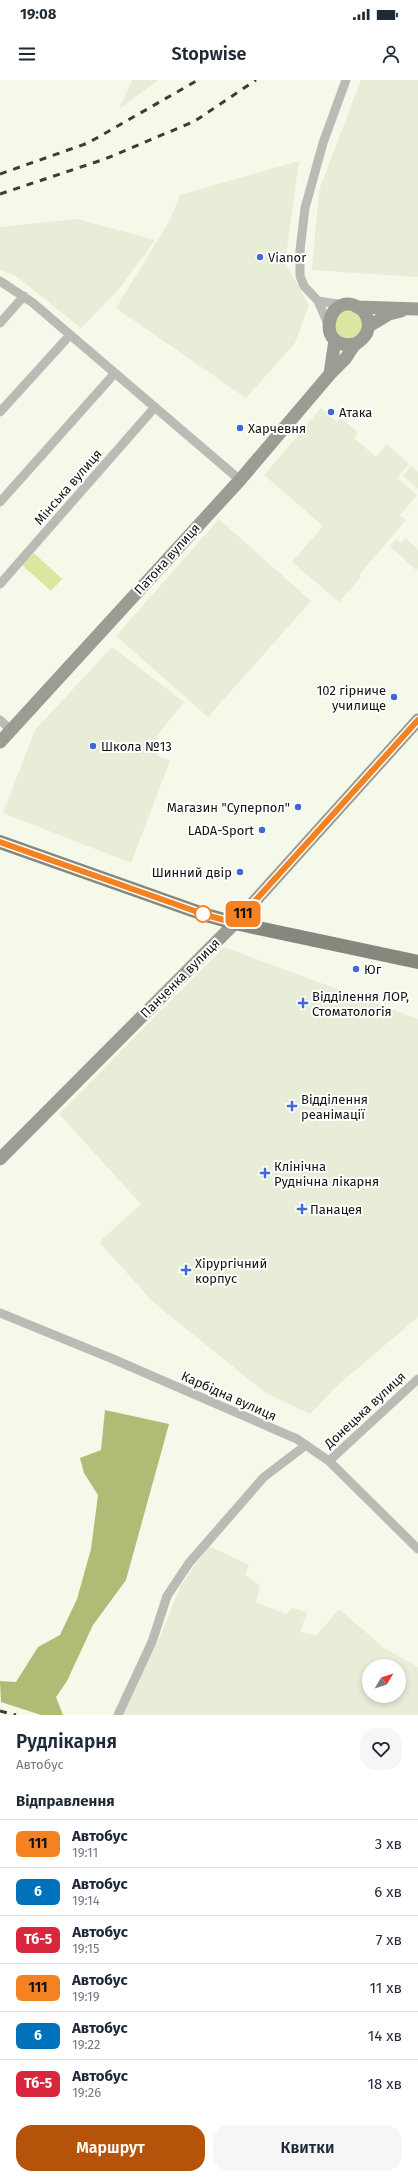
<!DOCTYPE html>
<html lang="uk">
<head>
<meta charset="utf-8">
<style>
  body { margin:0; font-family:"Fira Sans",sans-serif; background:#f6f6f7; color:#1f2937; height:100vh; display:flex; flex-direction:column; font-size:15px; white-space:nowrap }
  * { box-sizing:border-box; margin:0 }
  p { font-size:13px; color:#747a83 }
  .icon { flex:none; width:22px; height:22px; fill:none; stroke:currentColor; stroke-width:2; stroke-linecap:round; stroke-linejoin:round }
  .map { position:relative; height:1635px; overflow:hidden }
  .sheet { display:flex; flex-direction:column; background:#fff; flex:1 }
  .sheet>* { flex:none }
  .badge { padding:0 8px; border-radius:6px; font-size:14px; line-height:26px }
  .needle { width:26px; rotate:51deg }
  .buttons { position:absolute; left:362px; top:1579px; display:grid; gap:8px }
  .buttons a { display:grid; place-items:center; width:44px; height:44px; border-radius:50%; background:#fff; box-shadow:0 2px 6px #0003; font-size:20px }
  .map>.badge { position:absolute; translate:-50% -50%; box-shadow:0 0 0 2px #fff }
  h2 { padding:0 16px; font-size:15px; line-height:36px }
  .round { display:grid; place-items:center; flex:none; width:42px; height:42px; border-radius:16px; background:#f6f6f7 }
  .headline { display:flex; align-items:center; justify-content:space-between; height:68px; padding:0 16px }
  h1 { font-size:19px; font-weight:600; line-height:30px }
  .button { display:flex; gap:8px; margin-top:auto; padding:8px 16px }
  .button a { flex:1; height:46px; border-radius:16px; background:#b45309; color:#fff; font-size:16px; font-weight:600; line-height:46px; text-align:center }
  .button a+a { background:#f6f6f7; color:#1f2937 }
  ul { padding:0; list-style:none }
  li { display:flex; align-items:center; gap:12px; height:48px; padding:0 16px; border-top:1px solid #e0e1e3 }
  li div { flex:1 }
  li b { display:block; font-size:15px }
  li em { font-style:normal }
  li .badge { min-width:44px; font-weight:700; text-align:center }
  .status { display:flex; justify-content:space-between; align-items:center; height:28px; padding:0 20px; background:#fff; direction:ltr }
  .status svg { height:11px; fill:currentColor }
  header { display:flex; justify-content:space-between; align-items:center; height:52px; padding:0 16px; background:#fff; font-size:18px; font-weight:600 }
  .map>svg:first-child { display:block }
  .built { fill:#e8edd7; fill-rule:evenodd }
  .green { fill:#dae7a1 }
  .forest { fill:#b0bc76 }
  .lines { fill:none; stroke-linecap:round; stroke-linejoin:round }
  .street { stroke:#b9bbb4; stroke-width:9 }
  .secondary { stroke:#9b9d94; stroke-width:13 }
  .primary { stroke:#86887d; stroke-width:14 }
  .rail { stroke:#3c3d36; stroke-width:3; stroke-dasharray:7 7; stroke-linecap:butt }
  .line-casing { stroke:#fff; stroke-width:9 }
  .line { stroke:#f58220; stroke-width:6 }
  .poi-dot { fill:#4168da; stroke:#fff; stroke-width:1.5 }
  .stop-dot { fill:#fff; stroke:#f58220; stroke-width:2 }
  .labels { text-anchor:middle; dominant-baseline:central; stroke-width:4; stroke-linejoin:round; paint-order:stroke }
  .poi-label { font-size:13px; fill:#14150f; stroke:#fff; text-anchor:start }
  .street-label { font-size:13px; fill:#14150f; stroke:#fff }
</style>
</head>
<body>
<div class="status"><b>19:08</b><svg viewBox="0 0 49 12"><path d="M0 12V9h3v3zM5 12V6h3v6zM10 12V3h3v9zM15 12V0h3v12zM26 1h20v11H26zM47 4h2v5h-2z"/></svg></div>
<header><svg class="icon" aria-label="menu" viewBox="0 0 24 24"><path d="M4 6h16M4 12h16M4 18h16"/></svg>Stopwise<svg class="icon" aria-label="person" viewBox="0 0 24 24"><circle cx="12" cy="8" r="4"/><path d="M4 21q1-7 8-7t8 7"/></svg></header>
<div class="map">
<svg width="418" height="1635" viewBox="0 0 418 1635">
  <rect width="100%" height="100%" fill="#f5f9e9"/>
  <path class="built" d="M132,0H158L119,29Z
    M361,0H418V197L312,190L319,110Z
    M299,81L285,183L309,225L295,263L246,318L116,228L170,140L180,115Z
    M77,139L155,160L120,208L81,248L16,196L0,190V147Z
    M321,328L337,342L341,338L358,353L354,358L376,377L387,364L409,384L397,398L417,415L400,435L406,440L359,495L361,497L339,522L292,482L323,446L264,395Z
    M411,386L418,392V409L403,396Z
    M219,439L311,521L208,637L116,556Z
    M406,458L418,470V488L416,490L390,466L396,459L401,463Z
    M112,567L184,622L157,656V675L170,681L131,783L3,733L35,650Z
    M224,867L418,939V1237L338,1305L310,1334L266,1313L154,1223L99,1162L141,1124L59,1034Z
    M209,1466L249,1485L245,1495L260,1505L256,1522L286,1534L292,1528L307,1532L300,1552L316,1556L339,1529L384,1568L418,1587V1635H122L157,1564L181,1505ZM369,1586H399V1616H369Z"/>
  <path class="green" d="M334 245a14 14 0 1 1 28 0a14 14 0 1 1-28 0Z
    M34,473L62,499L51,511L22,485Z"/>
  <path class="forest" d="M105,1330L169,1344L126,1500L93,1545L67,1601L56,1617L63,1635H41L1,1622L0,1601L16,1602L38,1567L60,1555L77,1519L91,1469L98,1415L84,1393L80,1378L101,1370Z"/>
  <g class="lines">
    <path class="street" d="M0,201L33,223L240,400
      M318,221L344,225
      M0,243L24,216
      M328,244L318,221L304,206L300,196V170L305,128L323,63L346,0
      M0,332L70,255
      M0,422L115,293
      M0,504L155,327
      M0,640L11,650
      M0,1233L113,1279L297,1359L329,1381L418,1469
      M329,1381L418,1299
      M118,1635L152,1562L167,1516L189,1483L264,1397L306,1365"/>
    <path class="secondary" d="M357,227L418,229
      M369,246L389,234L401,231
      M335,260L330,294C335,289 340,284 345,279C349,274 351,268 356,264C358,262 361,261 363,258C372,249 369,233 358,227C327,210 314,272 355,264
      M0,662L240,400L330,294
      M0,1079L235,843L418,640"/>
    <path class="primary" d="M0,762L206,835L235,843L418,882"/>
    <path class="rail" d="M0,94L88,63L198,0
      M0,114L105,79L195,41L256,0
      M0,1631L16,1635"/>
  </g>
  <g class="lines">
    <defs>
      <path id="line" d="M0,762L206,835L235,843L418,640"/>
    </defs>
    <use href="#line" class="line-casing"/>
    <use href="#line" class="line"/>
  </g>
  <g class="poi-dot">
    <circle cx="260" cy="177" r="4"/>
    <circle cx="331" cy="332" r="4"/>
    <circle cx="240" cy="348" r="4"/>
    <circle cx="394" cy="617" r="4"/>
    <circle cx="93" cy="666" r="4"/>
    <circle cx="298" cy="727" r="4"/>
    <circle cx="262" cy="750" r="4"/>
    <circle cx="240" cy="792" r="4"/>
    <circle cx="356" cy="889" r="4"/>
    <path d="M301 917h4v4h4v4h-4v4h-4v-4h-4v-4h4z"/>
    <path d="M290 1020h4v4h4v4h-4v4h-4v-4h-4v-4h4z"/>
    <path d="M263 1087h4v4h4v4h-4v4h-4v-4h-4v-4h4z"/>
    <path d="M300 1123h4v4h4v4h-4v4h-4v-4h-4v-4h4z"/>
    <path d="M184 1184h4v4h4v4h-4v4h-4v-4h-4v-4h4z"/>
  </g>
  <circle class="stop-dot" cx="203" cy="834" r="8"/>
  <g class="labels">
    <g class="poi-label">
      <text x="268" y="177">Vianor</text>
      <text x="339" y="332">Атака</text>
      <text x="248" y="348">Харчевня</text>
      <text x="386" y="610" text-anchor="end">102 гірниче<tspan x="386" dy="15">училище</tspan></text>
      <text x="101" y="666">Школа №13</text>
      <text x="290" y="727" text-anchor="end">Магазин "Суперпол"</text>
      <text x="254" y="750" text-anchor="end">LADA-Sport</text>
      <text x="232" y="792" text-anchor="end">Шинний двір</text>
      <text x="364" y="889">Юг</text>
      <text x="312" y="916">Відділення ЛОР,<tspan x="312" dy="15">Стоматологія</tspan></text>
      <text x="301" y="1019">Відділення<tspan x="301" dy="15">реанімації</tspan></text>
      <text x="274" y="1086">Клінічна<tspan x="274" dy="15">Руднічна лікарня</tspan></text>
      <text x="310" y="1129">Панацея</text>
      <text x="195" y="1183">Хірургічний<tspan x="195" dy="15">корпус</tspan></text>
    </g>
    <g class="street-label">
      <text transform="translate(68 407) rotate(-49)">Мінська вулиця</text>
      <text transform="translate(167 479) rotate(-48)">Патона вулиця</text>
      <text transform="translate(180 898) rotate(-45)">Панченка вулиця</text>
      <text transform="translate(229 1316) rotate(24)">Карбідна вулиця</text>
      <text transform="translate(365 1330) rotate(-43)">Донецька вулиця</text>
    </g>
  </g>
</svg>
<div class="buttons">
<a><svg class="needle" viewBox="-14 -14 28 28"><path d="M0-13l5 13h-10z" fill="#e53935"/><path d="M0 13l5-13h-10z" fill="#747a83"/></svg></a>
</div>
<b class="badge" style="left:243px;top:834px;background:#f58220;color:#111">111</b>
</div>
<section class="sheet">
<div class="headline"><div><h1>Рудлікарня</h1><p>Автобус</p></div><a class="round"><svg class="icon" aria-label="heart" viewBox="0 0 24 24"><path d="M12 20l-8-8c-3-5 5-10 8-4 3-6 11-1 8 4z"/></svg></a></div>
<h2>Відправлення</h2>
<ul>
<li><span class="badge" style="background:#f58220;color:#111">111</span><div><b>Автобус</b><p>19:11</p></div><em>3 хв</em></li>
<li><span class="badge" style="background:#0072bc;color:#fff">6</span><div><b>Автобус</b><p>19:14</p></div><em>6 хв</em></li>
<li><span class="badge" style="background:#d7263d;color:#fff">Тб-5</span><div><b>Автобус</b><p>19:15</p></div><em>7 хв</em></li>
<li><span class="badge" style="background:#f58220;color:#111">111</span><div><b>Автобус</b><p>19:19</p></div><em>11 хв</em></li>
<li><span class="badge" style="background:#0072bc;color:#fff">6</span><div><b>Автобус</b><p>19:22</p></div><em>14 хв</em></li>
<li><span class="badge" style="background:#d7263d;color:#fff">Тб-5</span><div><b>Автобус</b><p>19:26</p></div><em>18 хв</em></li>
</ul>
<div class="button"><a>Маршрут</a><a>Квитки</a></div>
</section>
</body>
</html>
